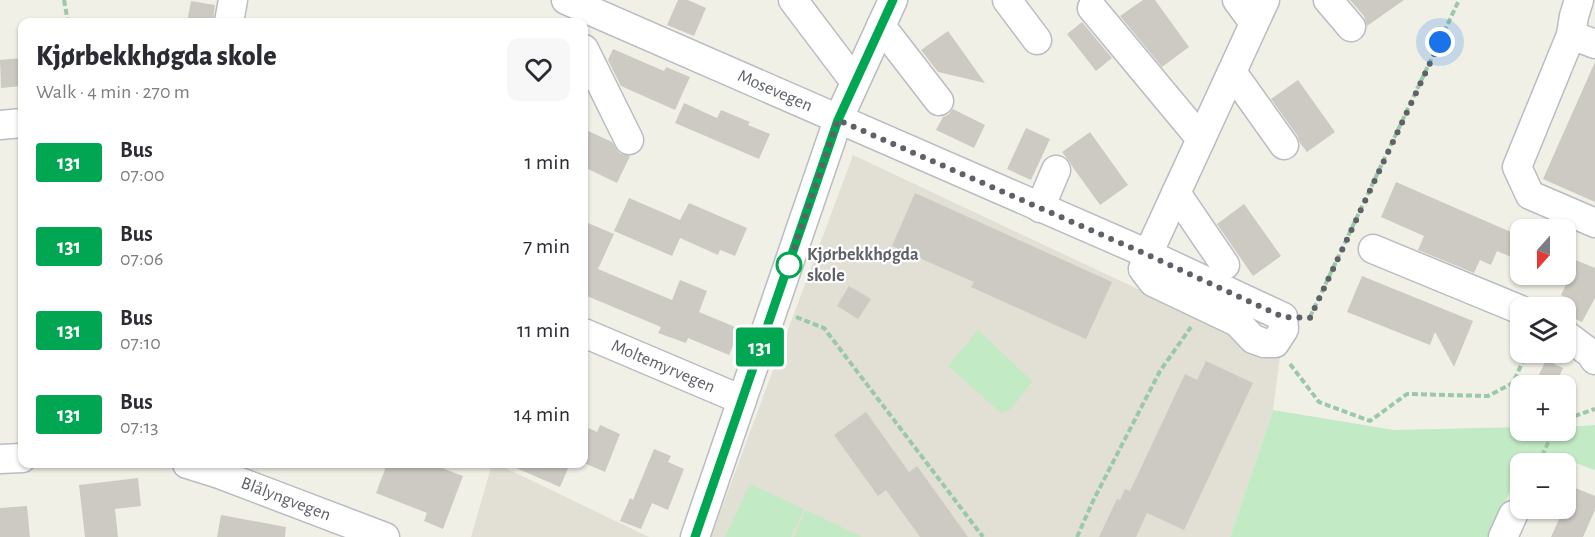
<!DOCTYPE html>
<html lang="en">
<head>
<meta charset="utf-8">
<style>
  body { margin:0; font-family:"Alegreya Sans",sans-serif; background:#f7f7f7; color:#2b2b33; height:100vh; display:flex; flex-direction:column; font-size:22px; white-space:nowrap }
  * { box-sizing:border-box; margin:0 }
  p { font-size:20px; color:#7c7c81 }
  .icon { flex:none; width:33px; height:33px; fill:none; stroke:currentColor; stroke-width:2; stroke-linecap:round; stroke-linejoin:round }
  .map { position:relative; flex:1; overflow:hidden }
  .drawer { position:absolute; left:18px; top:18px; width:570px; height:450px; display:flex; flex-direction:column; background:#fff; border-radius:12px; box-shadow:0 2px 4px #0004 }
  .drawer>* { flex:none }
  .badge { padding:0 12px; border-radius:4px; font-size:21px; line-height:39px }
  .needle { width:39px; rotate:201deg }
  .tools { position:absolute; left:1510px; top:219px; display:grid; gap:12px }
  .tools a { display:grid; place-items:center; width:66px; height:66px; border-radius:12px; background:#fff; box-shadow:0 2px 4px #0004; font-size:30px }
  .you { position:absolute; width:30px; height:30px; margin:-15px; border:4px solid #fff; border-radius:50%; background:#1a73e8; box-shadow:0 0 0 9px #1a73e833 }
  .map>.badge { position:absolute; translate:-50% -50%; box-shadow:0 0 0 3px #fff }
  .round { display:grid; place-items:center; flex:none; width:63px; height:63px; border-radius:12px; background:#f7f7f7 }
  .headline { display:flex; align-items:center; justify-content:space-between; height:102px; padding:0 18px }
  h1 { font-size:28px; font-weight:800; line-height:45px }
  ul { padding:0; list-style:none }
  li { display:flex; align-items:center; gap:18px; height:84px; padding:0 18px }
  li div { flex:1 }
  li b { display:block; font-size:22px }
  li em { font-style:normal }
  li .badge { min-width:66px; font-weight:700; text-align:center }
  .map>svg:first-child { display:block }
  .education { fill:#e2dfd5 }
  .green { fill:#c2eac4 }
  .building { fill:#cdcac4 }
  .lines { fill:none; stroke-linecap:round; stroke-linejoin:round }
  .minor-casing { stroke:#b9bcc1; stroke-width:31 }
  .path { stroke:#99c9a9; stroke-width:4; stroke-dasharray:6 3; stroke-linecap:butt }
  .minor { stroke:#fff; stroke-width:28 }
  .line-casing { stroke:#fff; stroke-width:14 }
  .line { stroke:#00a651; stroke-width:9 }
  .walk { stroke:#5e6268; stroke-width:6; stroke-dasharray:0 10.8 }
  .stop-dot { fill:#fff; stroke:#00a651; stroke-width:3 }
  .labels { text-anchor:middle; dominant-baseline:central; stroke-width:4.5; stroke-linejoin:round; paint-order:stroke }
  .street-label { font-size:18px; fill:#5e6268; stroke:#fff }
  .stop-label { font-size:18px; font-weight:bold; fill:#5e6268; stroke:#fff; text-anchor:start }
</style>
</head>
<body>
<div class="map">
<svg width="1595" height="537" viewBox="0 0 1595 537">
  <rect width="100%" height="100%" fill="#f1f0e7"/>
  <path class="education" d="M853,155L1280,356L1273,410L1230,537H711Z
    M492,464H497L649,537H471Z"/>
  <path class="green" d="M978,330L1032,381L1012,408L1001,413L948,366Z
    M1273,410L1394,430L1521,427V430H1566V427L1595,425V470L1551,454L1538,463L1521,464V476L1515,480L1490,537H1230Z
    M750,484L804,509L791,537H725Z
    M806,510L862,537H794Z"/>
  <path class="building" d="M678,0H688L706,8L694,36L667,25Z
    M1143,0H1155L1189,47L1162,67L1120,16Z
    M1350,0H1404L1367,26L1364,16Z
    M191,1L215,5L213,22H187Z
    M1082,22L1112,58L1096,71L1067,34Z
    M948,31L985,83L938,72L921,50Z
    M613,49L664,71L666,67L690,77L675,110L621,86L608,60Z
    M22,58V86L1,88L0,60Z
    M1595,62V202L1543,179Z
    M1298,80L1335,132L1307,152L1300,143L1297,135L1271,99Z
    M684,103L717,118L721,110L750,122L748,125L770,134L759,159L675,123Z
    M953,109L985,125L974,148L936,130L943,117L949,114Z
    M1026,128L1050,139L1031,180L1007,169Z
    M584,129L612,142L619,153L630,156L617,183L584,167Z
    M1090,132L1128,185L1100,205L1072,166L1069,161L1062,152Z
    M1396,182L1520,236L1511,257L1497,251L1491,265L1480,260L1474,273L1418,250L1424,236L1381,217Z
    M915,193L1112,282L1086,339L971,287L974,282L892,246Z
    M629,198L680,220L689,203L747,228L735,256L720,250L718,255L680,238L672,256L614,231Z
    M1244,204L1281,256L1253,276L1217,224Z
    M588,223L614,234L598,269L672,300L680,280L707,291L699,312L740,329L729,355L688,338L686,343L658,333L661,327L587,296L584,302V233Z
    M1566,256L1595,268V298L1582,322L1566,315V305L1569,299L1561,295L1567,282Z
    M1362,276L1473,321L1454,367L1435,332L1430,345L1347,312Z
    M849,286L871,299L858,319L837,306Z
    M1546,360L1563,368L1555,386H1552L1537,379Z
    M1206,361L1253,383L1184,530L1147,513L1136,537H1099L1117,499L1120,500L1125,489L1130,491L1185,374L1197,380Z
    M866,412L909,472L917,466L968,537H920L886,490L878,496L834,435Z
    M600,425L620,434L605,472L584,463V426L597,432Z
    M654,449L671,456L668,462L684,469L668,510L652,503L641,529L620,521L630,498L633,500Z
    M387,464H431L463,476L443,529L424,521L427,513L376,493Z
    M507,464H570L560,487Z
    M138,478L141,506L115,509L118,537H85L79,485Z
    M1573,487L1595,496V510L1583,537H1551L1564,508H1566V503Z
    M27,506L30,537H0V508Z
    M221,515L286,527L285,537H217Z"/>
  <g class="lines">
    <defs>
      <g id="minor">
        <path id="s1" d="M566,0L1148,254L1283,317L1284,329L1275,343H1264L1253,339L1237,322L1153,282L1143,269L1148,254L1265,0"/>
        <path d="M793,0L855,82"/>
        <path d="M1007,0L1037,40"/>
        <path d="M1237,0L1254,23"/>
        <path d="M1328,0L1351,27"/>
        <path d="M1579,0L1574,16L1571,35L1595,44"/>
        <path d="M1092,8L1201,139"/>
        <path d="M229,22L233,0"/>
        <path d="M881,26L939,101"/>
        <path d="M1571,35L1517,167L1530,195L1595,223"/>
        <path d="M584,49L629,140"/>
        <path d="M1232,72L1284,145"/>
        <path d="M0,125L22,123"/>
        <path d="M1176,193L1225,265"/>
        <path d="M1040,208L1056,170"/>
        <path d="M1373,249L1521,310"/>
        <path id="s2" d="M584,333L742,400"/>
        <path d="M1566,335L1590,353L1595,360"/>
        <path d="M0,459L22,458"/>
        <path id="s3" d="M187,464L219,474L385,537"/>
        <path d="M695,537L838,120L893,0"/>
        <path d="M1503,537L1513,515"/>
      </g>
    </defs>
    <use href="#minor" class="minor-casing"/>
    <path class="path" d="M64,0L68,22
      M796,317L824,328L983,537
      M1310,317L1459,0
      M1290,364L1319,402L1370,421L1407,394L1488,396L1513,383L1527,352
      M1566,419L1595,409
      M1538,464L1548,443L1557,430
      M1077,537L1093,501L1160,371L1191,327"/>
    <use href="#minor" class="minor"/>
  </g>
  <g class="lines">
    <defs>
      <path id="line" d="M695,537L838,120L893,0"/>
    </defs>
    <use href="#line" class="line-casing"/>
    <use href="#line" class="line"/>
    <path class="walk" d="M789,265L788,266L838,120L1148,255L1283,317L1310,318L1440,42"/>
  </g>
  <circle class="stop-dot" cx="789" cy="265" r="12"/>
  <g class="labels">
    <g class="street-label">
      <text stroke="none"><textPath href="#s1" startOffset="228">Mosevegen</textPath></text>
      <text stroke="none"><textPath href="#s2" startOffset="86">Moltemyrvegen</textPath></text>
      <text stroke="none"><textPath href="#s3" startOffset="105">Blålyngvegen</textPath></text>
    </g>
    <g class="stop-label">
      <text x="807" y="255">Kjørbekkhøgda<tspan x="807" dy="21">skole</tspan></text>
    </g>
  </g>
</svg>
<div class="tools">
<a><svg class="needle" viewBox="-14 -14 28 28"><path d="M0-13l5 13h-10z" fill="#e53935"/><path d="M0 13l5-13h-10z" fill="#7c7c81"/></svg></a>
<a><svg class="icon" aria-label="layers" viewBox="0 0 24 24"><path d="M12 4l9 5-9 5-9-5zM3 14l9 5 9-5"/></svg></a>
<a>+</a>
<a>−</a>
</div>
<div class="you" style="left:1440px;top:42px"></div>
<b class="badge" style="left:760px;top:347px;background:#00a651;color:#fff">131</b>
<section class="drawer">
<div class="headline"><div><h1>Kjørbekkhøgda skole</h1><p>Walk · 4 min · 270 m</p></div><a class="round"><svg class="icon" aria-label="heart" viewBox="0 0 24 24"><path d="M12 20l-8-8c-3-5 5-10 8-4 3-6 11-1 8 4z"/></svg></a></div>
<ul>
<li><span class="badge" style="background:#00a651;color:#fff">131</span><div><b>Bus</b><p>07:00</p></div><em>1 min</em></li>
<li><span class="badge" style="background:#00a651;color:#fff">131</span><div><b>Bus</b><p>07:06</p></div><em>7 min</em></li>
<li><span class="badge" style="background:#00a651;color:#fff">131</span><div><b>Bus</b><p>07:10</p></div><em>11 min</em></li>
<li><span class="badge" style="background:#00a651;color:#fff">131</span><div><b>Bus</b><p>07:13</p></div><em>14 min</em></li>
</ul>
</section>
</div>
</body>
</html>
